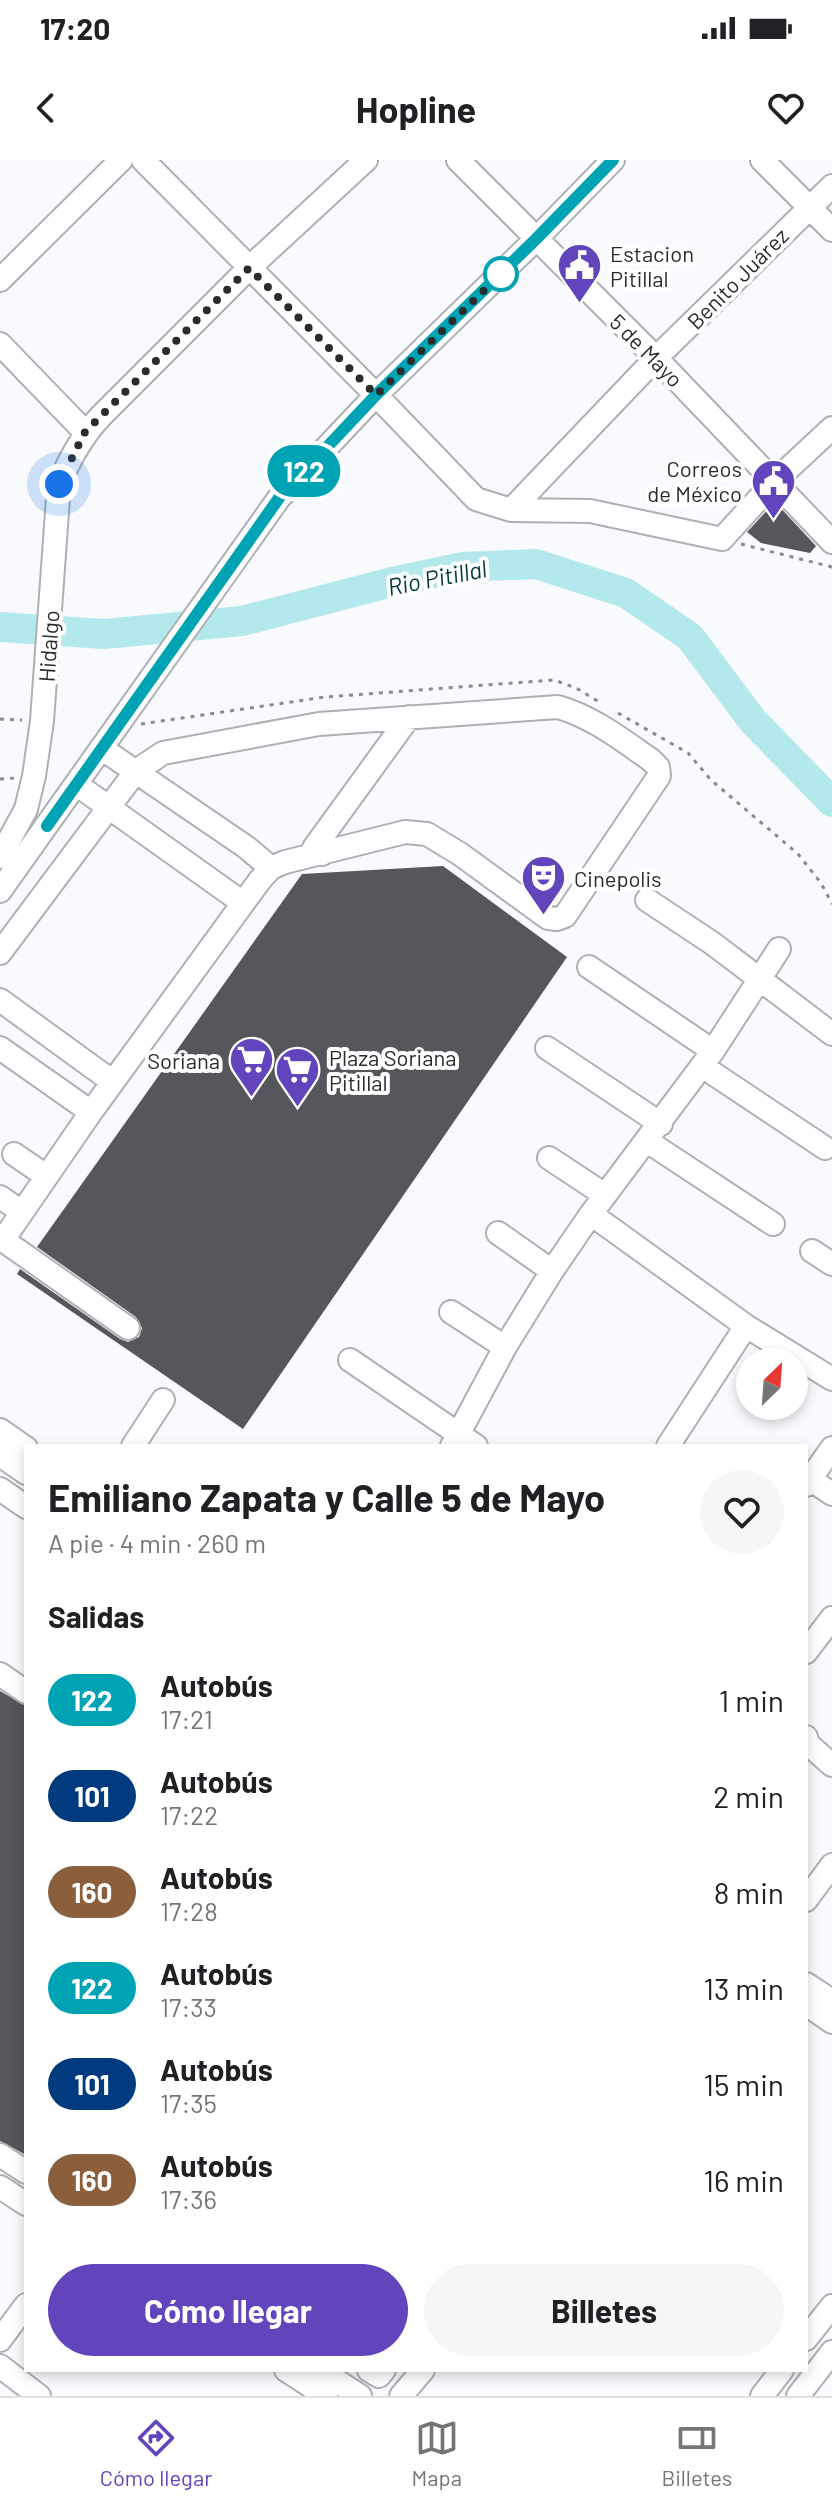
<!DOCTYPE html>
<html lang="es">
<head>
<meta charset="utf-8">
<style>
  body { margin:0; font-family:Barlow,sans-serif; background:#f6f6f6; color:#202124; height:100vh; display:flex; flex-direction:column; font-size:30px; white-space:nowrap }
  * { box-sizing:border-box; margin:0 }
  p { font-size:26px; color:#757577 }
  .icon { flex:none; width:44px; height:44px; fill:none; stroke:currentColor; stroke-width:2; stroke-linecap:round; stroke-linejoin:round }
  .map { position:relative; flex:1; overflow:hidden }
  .details { position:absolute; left:24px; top:1284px; width:784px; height:928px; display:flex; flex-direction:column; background:#fff; border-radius:0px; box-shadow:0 4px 12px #0003 }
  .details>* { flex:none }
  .badge { padding:0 16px; border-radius:26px; font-size:28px; line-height:52px }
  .needle { width:52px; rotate:25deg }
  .controls { position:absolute; left:736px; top:1188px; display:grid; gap:16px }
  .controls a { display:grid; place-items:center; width:72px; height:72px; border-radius:50%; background:#fff; box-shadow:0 4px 12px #0003; font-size:40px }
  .you { position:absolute; width:40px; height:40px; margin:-20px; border:6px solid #fff; border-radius:50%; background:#1a73e8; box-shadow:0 0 0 12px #1a73e833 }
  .map>.badge { position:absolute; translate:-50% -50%; box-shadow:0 0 0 4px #fff }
  h2 { padding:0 24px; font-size:30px; line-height:72px }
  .round { display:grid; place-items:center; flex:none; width:84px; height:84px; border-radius:42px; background:#f6f6f6 }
  .overview { display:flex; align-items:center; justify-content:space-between; height:136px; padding:0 24px }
  h1 { font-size:38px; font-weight:700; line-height:60px }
  .primary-button { display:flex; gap:16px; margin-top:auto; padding:16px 24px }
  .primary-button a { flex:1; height:92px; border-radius:48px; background:#6244bc; color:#fff; font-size:32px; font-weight:700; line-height:92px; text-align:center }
  .primary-button a+a { background:#f6f6f6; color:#202124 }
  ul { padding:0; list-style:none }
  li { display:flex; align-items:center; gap:24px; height:96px; padding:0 24px }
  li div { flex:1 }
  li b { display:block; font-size:30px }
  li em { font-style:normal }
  li .badge { min-width:88px; font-weight:700; text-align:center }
  .status { display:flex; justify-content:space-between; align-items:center; height:56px; padding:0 40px; background:#fff; direction:ltr }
  .status svg { height:22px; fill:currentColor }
  header { display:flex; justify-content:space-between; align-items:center; height:104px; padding:0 24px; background:#fff; font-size:36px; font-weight:700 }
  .menu { display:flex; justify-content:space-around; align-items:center; height:112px; border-top:2px solid #e0e0e0; background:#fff; font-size:22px; color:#757577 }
  .menu a { display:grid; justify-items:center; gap:4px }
  .menu .on { color:#6244bc }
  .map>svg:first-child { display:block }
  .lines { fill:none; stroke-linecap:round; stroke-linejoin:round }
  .river { stroke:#b3e9ec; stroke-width:30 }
  .building { fill:#55575c }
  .minor-casing { stroke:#aeb0b5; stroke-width:26 }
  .path { stroke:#898b8e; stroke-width:3; stroke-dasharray:4 6; stroke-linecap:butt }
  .minor { stroke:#fff; stroke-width:22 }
  .line-casing { stroke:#fff; stroke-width:18 }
  .line { stroke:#00a3b4; stroke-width:12 }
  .walk { stroke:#2a2b2d; stroke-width:8; stroke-dasharray:0 14.4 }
  .stop-dot { fill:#fff; stroke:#00a3b4; stroke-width:4 }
  .labels { text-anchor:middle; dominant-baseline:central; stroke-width:8; stroke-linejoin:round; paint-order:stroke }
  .poi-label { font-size:22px; fill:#2a2b2d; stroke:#fff; text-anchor:start }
  .street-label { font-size:22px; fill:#2a2b2d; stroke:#fff }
  .water-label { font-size:24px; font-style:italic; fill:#03393c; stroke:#fff }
</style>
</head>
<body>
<div class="status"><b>17:20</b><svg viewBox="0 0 49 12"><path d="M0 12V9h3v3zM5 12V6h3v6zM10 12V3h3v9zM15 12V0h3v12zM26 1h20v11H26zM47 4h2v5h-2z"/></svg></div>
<header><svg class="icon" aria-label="back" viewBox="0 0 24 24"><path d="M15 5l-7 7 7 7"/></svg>Hopline<svg class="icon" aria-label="heart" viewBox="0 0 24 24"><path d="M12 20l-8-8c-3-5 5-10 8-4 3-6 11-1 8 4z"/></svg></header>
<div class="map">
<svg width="832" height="2236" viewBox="0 0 832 2236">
  <rect width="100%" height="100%" fill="#f8fafe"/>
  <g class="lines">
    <path class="river" d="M0,467L104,474L242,461L392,422L463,407L536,404L626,433L690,477L753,561L832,642"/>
  </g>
  <path class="building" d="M775,342L816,386L810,393L761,383L747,372Z
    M443,706L567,797L243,1269L17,1114L20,1109L120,1179L128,1182L139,1177L142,1168L136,1157L37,1087L302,714Z
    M0,1531L26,1546V1995L0,1981Z"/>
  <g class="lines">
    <defs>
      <path id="minor" d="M143,0L376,235L476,339L511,350L590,351L722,379L775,321L832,268
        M458,0L656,198L832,382
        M762,0L832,70
        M0,120L121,0
        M0,184L85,272
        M511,350L656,198L832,26
        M101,588L246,687L271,708
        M76,624L243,743
        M322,694L314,688L409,557
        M0,697L26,649L34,616L42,561L59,324C70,298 82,276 101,256L249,108L366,0
        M0,731L279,338L376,235L536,79L613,0
        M647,740L712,783L832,874
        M0,793L136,611L163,593L319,564L558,547C593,557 622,580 651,600L658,607L659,616L565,756L557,759L548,758L460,694L427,674L405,672L285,702L271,708L260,720L91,952L3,1080
        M589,807L713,891
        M0,840L113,922
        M0,888L91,952
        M547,888L661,964
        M702,906L825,988
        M647,981L773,1064
        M14,994L46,1016
        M549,998L605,1035
        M0,1037L22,1052
        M591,1054L746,1166L832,1219
        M498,1073L552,1111
        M0,1078L128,1168
        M812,1091L832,1104
        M451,1152L505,1187
        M350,1200L476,1286
        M0,1270L26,1288
        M133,1286L163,1240
        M452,1286L505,1187L552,1111L591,1054L713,891L779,789
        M668,1286L746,1166
        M0,1295L26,1313
        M810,1319L832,1334
        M806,1325L832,1288
        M0,1329L26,1347
        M806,1492L832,1458
        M0,1514L26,1532
        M806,1577L808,1584L832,1605
        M806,1740L832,1705
        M806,1824L832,1841
        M806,1844L832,1862
        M0,1995L26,2012
        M0,2027L26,2044
        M806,2179L832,2146
        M0,2180L26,2145
        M0,2206L39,2236
        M286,2210L326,2236
        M320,2210L360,2236
        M369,2210L379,2216L384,2210
        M401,2236L423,2210
        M762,2236L782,2210
        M798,2236L832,2192"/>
    </defs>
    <use href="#minor" class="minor-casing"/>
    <path class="path" d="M741,384L832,407
      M618,553L688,593L711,620L798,694L821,723L832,744
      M0,559L22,560
      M141,564L325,537L554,520L576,528L601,543
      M0,619L16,618"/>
    <use href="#minor" class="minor"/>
  </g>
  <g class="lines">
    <defs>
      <path id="line" d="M47,666L279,338L376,235L536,79L613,0"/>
    </defs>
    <use href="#line" class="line-casing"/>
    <use href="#line" class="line"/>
    <path class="walk" d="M59,324L85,272L249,108L376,235L501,114"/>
  </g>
  <defs>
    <symbol id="civic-pin" viewBox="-11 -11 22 30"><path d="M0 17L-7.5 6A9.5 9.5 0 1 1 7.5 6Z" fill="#6244bc" stroke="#fff"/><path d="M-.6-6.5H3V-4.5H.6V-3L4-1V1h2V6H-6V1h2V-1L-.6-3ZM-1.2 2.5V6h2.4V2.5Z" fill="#fff"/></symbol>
    <symbol id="theatre-pin" viewBox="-11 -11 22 30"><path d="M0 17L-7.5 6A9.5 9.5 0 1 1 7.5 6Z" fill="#6244bc" stroke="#fff"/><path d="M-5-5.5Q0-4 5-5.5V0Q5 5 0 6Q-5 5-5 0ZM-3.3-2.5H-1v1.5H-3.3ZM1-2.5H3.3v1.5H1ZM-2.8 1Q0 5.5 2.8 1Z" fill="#fff"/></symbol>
    <symbol id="supermarket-pin" viewBox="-11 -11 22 30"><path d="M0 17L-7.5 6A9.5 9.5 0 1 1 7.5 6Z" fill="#6244bc" stroke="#fff"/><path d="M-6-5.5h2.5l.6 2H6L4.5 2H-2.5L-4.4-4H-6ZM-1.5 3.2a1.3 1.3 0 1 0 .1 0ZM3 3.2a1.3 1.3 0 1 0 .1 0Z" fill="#fff"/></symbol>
  </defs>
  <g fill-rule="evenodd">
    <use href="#civic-pin" x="554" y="80" width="51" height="69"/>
    <use href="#civic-pin" x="748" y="296" width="51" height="69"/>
    <use href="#theatre-pin" x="518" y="692" width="51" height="69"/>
    <use href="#supermarket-pin" x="226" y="874" width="51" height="69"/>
    <use href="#supermarket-pin" x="272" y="884" width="51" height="69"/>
  </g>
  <circle class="stop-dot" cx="501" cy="114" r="16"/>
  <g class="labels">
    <g class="poi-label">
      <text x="610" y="93">Estacion<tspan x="610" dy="25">Pitillal</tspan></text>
      <text x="742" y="308" text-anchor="end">Correos<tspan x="742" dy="25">de México</tspan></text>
      <text x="574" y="718">Cinepolis</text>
      <text x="329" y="897">Plaza Soriana<tspan x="329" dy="25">Pitillal</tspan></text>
      <text x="220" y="900" text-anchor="end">Soriana</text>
    </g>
    <g class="street-label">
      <text transform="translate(737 118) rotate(-45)">Benito Juárez</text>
      <text transform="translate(647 190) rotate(45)">5 de Mayo</text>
      <text transform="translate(48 486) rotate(-86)">Hidalgo</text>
    </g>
    <g class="water-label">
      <text transform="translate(437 417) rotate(-11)">Rio Pitillal</text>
    </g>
  </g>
</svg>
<div class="controls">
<a><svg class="needle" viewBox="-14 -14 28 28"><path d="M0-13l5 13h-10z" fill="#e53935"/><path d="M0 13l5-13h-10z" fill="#757577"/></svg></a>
</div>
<div class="you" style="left:59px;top:324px"></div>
<b class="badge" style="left:304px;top:311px;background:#00a3b4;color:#fff">122</b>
<section class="details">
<div class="overview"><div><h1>Emiliano Zapata y Calle 5 de Mayo</h1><p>A pie · 4 min · 260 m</p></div><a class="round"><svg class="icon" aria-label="heart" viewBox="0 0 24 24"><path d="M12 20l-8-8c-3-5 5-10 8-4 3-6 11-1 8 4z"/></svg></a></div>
<h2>Salidas</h2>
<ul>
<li><span class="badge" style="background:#00a3b4;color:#fff">122</span><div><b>Autobús</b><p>17:21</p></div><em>1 min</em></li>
<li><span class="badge" style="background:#003b80;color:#fff">101</span><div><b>Autobús</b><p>17:22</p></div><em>2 min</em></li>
<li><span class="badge" style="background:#8b5e3c;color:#fff">160</span><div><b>Autobús</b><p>17:28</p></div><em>8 min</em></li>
<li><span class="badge" style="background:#00a3b4;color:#fff">122</span><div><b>Autobús</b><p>17:33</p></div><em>13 min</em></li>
<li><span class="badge" style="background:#003b80;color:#fff">101</span><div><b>Autobús</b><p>17:35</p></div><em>15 min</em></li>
<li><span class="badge" style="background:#8b5e3c;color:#fff">160</span><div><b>Autobús</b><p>17:36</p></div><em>16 min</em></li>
</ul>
<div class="primary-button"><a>Cómo llegar</a><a>Billetes</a></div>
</section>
</div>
<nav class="menu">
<a class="on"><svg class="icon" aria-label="directions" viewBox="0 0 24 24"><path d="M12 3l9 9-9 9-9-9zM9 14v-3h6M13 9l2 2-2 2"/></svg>Cómo llegar</a>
<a><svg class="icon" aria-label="map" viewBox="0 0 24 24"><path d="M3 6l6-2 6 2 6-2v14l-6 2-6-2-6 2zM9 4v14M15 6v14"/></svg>Mapa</a>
<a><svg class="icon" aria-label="tickets" viewBox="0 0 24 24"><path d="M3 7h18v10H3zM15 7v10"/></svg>Billetes</a>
</nav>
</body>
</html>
